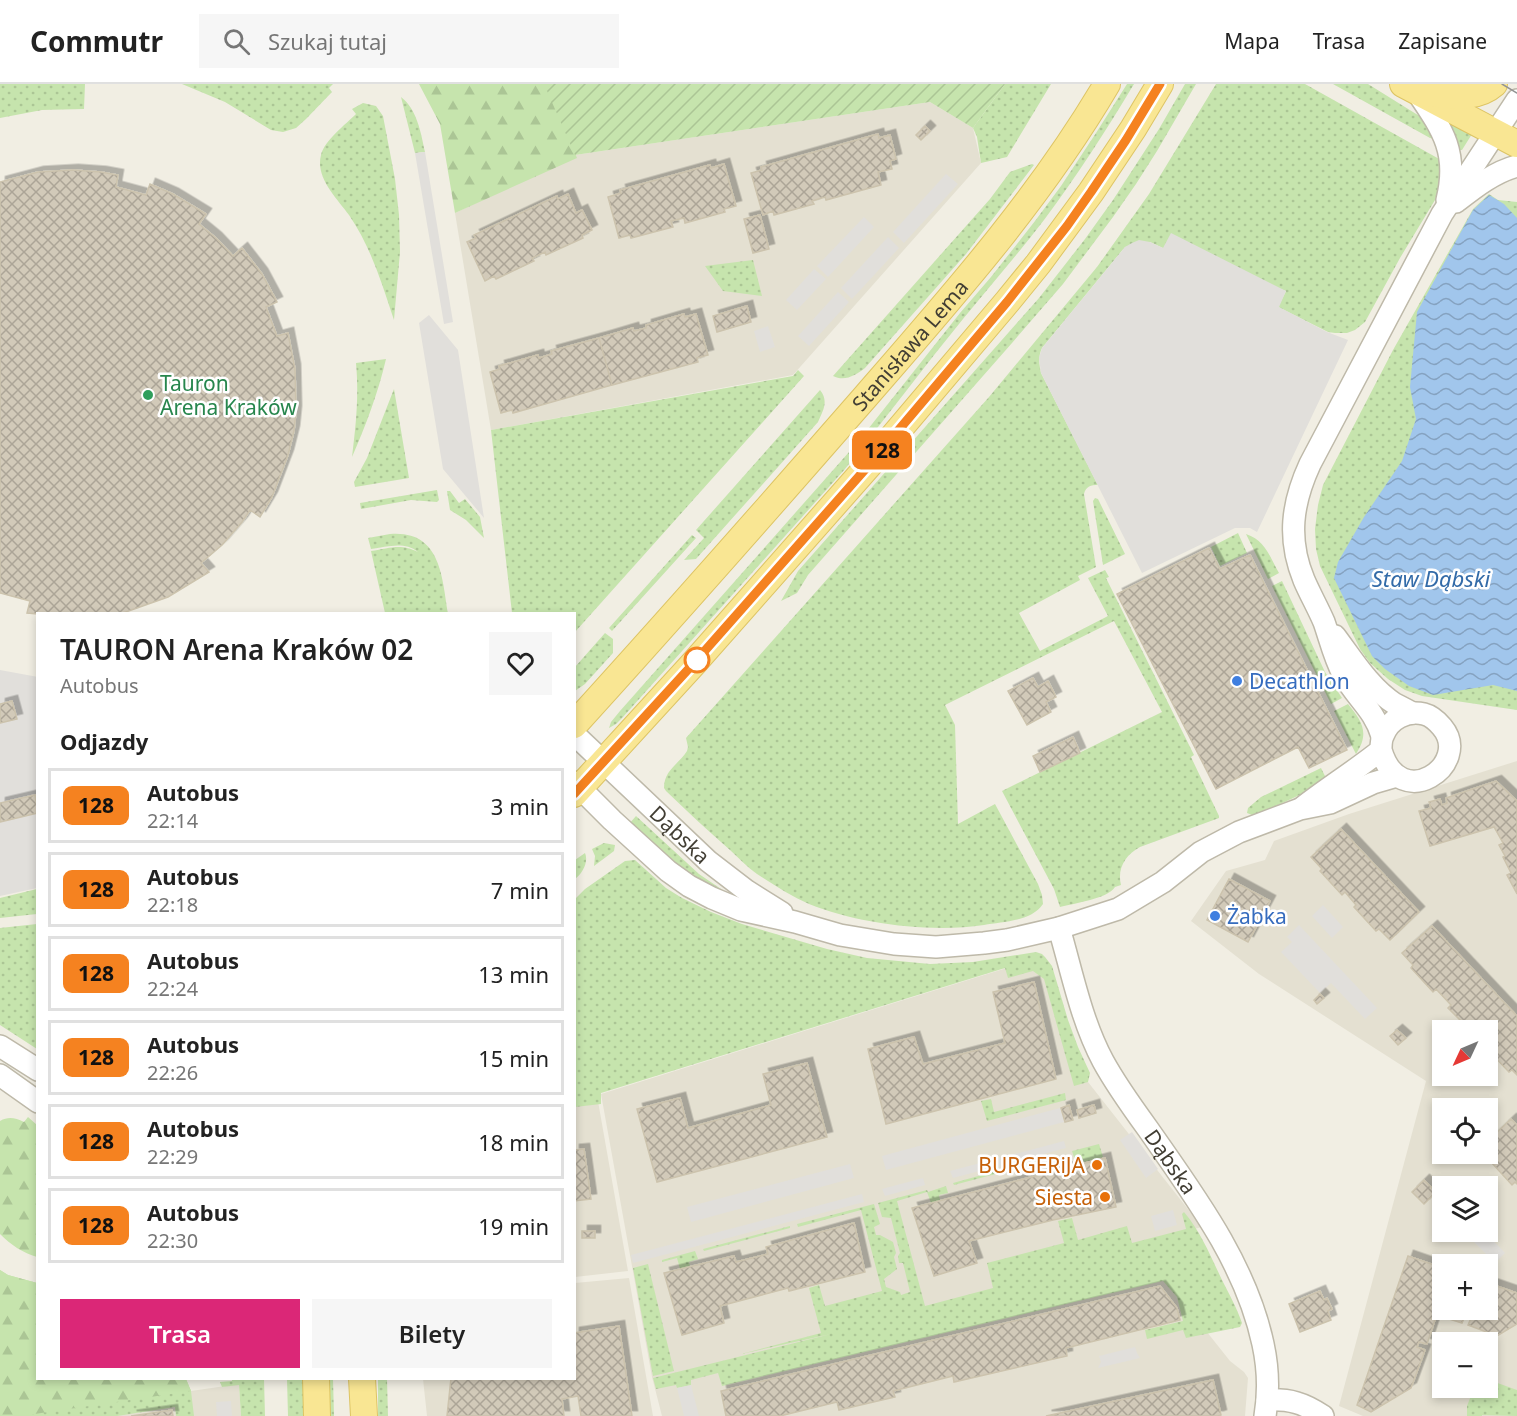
<!DOCTYPE html>
<html lang="pl">
<head>
<meta charset="utf-8">
<style>
  body { margin:0; font-family:"Noto Sans",sans-serif; background:#f6f6f6; color:#222; height:100vh; display:flex; flex-direction:column; font-size:22px; white-space:nowrap }
  * { box-sizing:border-box; margin:0 }
  p { font-size:20px; color:#767676 }
  .icon { flex:none; width:33px; height:33px; fill:none; stroke:currentColor; stroke-width:2; stroke-linecap:round; stroke-linejoin:round }
  .map { position:relative; flex:1; overflow:hidden }
  .side { position:absolute; left:36px; top:528px; width:540px; height:768px; display:flex; flex-direction:column; background:#fff; border-radius:0px; box-shadow:0 3px 9px #0003 }
  .side>* { flex:none }
  .badge { padding:0 12px; border-radius:9px; font-size:21px; line-height:39px }
  .needle { width:39px; rotate:226deg }
  .controls { position:absolute; left:1432px; top:936px; display:grid; gap:12px }
  .controls a { display:grid; place-items:center; width:66px; height:66px; border-radius:0px; background:#fff; box-shadow:0 3px 9px #0003; font-size:30px }
  .map>.badge { position:absolute; translate:-50% -50%; box-shadow:0 0 0 3px #fff }
  h2 { padding:0 24px; font-size:22px; line-height:54px }
  .round { display:grid; place-items:center; flex:none; width:63px; height:63px; border-radius:0px; background:#f6f6f6 }
  .headline { display:flex; align-items:center; justify-content:space-between; height:102px; padding:0 24px }
  h1 { font-size:28px; font-weight:600; line-height:45px }
  .cta { display:flex; gap:12px; margin-top:auto; padding:12px 24px }
  .cta a { flex:1; height:69px; border-radius:0px; background:#db2777; color:#fff; font-size:24px; font-weight:600; line-height:69px; text-align:center }
  .cta a+a { background:#f6f6f6; color:#222 }
  ul { padding:0; list-style:none }
  li { display:flex; align-items:center; gap:18px; height:75px; margin:0 12px 9px; padding:0 12px; border:3px solid #e0e0e0; border-radius:0px }
  li div { flex:1 }
  li b { display:block; font-size:22px }
  li em { font-style:normal }
  li .badge { min-width:66px; font-weight:700; text-align:center }
  header { display:flex; align-items:center; gap:36px; box-sizing:border-box; height:84px; padding:0 30px; background:#fff; border-bottom:2px solid #e0e0e0 }
  header strong { font-size:28px }
  nav { display:flex; gap:33px; margin-inline-start:auto; font-size:21px }
  .search { width:420px; height:54px; background:#f6f6f6; display:flex; align-items:center; gap:15px; box-sizing:border-box; padding:0 21px; border-radius:0px; color:#767676; font-size:22px }
  .map>svg:first-child { display:block }
  .residential { fill:#e4e0d1; fill-rule:evenodd }
  .grass { fill:url(#grass-dots) }
  .forest { fill:url(#forest-firs) }
  .garden { fill:url(#garden-furrows) }
  .parking { fill:#e1dfdb }
  .water { fill:url(#water-waves) }
  .building { fill:url(#building-cross-hatch); stroke:#ccc3ad; stroke-width:1.5; filter:url(#shadow) }
  .lines { fill:none; stroke-linecap:round; stroke-linejoin:round }
  .minor-casing { stroke:#beb9a9; stroke-width:24 }
  .major-casing { stroke:#ddc464; stroke-width:28 }
  .minor { stroke:#fff; stroke-width:21 }
  .major { stroke:#f9e693; stroke-width:26 }
  .tram { stroke:#939393; stroke-width:1.5 }
  .line-casing { stroke:#fff; stroke-width:14 }
  .line { stroke:#f58220; stroke-width:9 }
  .leisure-dot { fill:#2e9e5b; stroke:#fff; stroke-width:2 }
  .stop-dot { fill:#fff; stroke:#f58220; stroke-width:3 }
  .shop-dot { fill:#3f7fe0; stroke:#fff; stroke-width:2 }
  .food-dot { fill:#e8710a; stroke:#fff; stroke-width:2 }
  .labels { text-anchor:middle; dominant-baseline:central; stroke-width:5; stroke-linejoin:round; paint-order:stroke }
  .street-label { font-size:21px; fill:#423e34; stroke:#fff }
  .leisure-label { font-size:21px; fill:#27864d; stroke:#fff; text-anchor:start }
  .shop-label { font-size:21px; fill:#366cbe; stroke:#fff; text-anchor:start }
  .food-label { font-size:21px; fill:#c56008; stroke:#fff; text-anchor:end }
  .water-label { font-size:22px; font-style:italic; fill:#336ba8; stroke:#fff }
</style>
</head>
<body>
<header>
<strong>Commutr</strong>
<div class="search"><svg class="icon" aria-label="search" viewBox="0 0 24 24"><circle cx="10" cy="10" r="6"/><path d="M15 15l6 6"/></svg>Szukaj tutaj</div>
<nav><a>Mapa</a><a>Trasa</a><a>Zapisane</a></nav>
</header>
<div class="map">
<svg width="1517" height="1332" viewBox="0 0 1517 1332">
  <defs>
    <pattern id="grass-dots" width="8" height="8" patternUnits="userSpaceOnUse" patternTransform="scale(1.5)"><rect width="8" height="8" fill="#c6e4ad"/><path d="M2 2h.1M6 6h.1" fill="none" stroke="#abc595" stroke-width="1.8" stroke-linecap="round"/></pattern>
    <pattern id="forest-firs" width="22" height="20" patternUnits="userSpaceOnUse" patternTransform="scale(1.5)"><rect width="22" height="20" fill="#c6e4ad"/><path d="M5 1l3.5 6h-7zM16 11l3.5 6h-7z" fill="#abc595"/></pattern>
    <pattern id="garden-furrows" width="10" height="10" patternUnits="userSpaceOnUse" patternTransform="scale(1.5)"><rect width="10" height="10" fill="#c6e4ad"/><path d="M-1 1l2-2M0 10L10 0M9 11l2-2" fill="none" stroke="#abc595"/></pattern>
    <pattern id="water-waves" width="16" height="10" patternUnits="userSpaceOnUse" patternTransform="scale(1.5)"><rect width="16" height="10" fill="#a1c6ec"/><path d="M0 5q4-4 8 0t8 0" fill="none" stroke="#85a2c0"/></pattern>
    <pattern id="building-cross-hatch" width="8" height="8" patternUnits="userSpaceOnUse" patternTransform="scale(1.5)"><rect width="8" height="8" fill="#d2cab9"/><path d="M0 0l8 8M0 8l8-8" fill="none" stroke="#aca597"/></pattern>
    <filter id="shadow"><feDropShadow dx="5.5" dy="-5.5" stdDeviation="0" flood-color="#0004"/></filter>
  </defs>
  <rect width="100%" height="100%" fill="#f1eee3"/>
  <path class="residential" d="M930,18L973,44L981,79L793,291L491,346L455,129L575,71Z
    M1517,677V1332H1363L1339,1322L1426,997L1259,890L1191,837L1226,787L1265,776L1274,757L1349,730ZM1443,946H1488V992H1443ZM1443,1024H1488V1070H1443ZM1443,1102H1488V1148H1443ZM1443,1180H1488V1226H1443ZM1443,1258H1488V1304H1443Z
    M1026,878L1049,894L1088,998L1202,1143L1030,1187L1141,1165L1230,1277L1244,1288L1248,1294L1245,1332H662L652,1293L601,1010Z
    M596,1006L628,1187L575,1193L574,1008Z
    M629,1194L653,1332H427L423,1295L574,1294L575,1199Z
    M239,1300L241,1332H21L191,1307Z"/>
  <path class="grass" d="M0,0H85L84,25L42,26L0,34Z
    M182,0H333L329,4L332,8L306,35L296,44L283,48L271,46L225,18Z
    M1005,0H1051L1007,73L981,79L977,53L973,44Z
    M1127,0H1134C1106,47 1076,93 1044,136C1018,170 990,202 963,235C923,284 885,335 845,385L623,633L616,640L609,644L611,638L620,627L857,359L960,229L991,193L1035,137L1061,102L1096,49Z
    M1185,0H1196L1157,67L1136,100L1113,133L1063,200L1012,259L808,491L797,509L781,517L798,487L1039,214L1085,155L1113,116L1159,45Z
    M1216,0H1305L1441,76L1439,102L1435,116L1400,174L1365,238L1355,246L1347,249H1335L1328,248L1278,223L1286,207L1163,164L1150,158L1125,163L1042,264C1038,273 1039,279 1041,289L1098,401C1091,401 1086,402 1084,410L1096,483L1078,492L1080,496L1019,529L1040,567L1108,532L1088,494L1105,486L1109,493L1106,494L1194,671L1191,673L1219,732V734L1140,763C1125,771 1117,785 1121,801L1115,803C1107,815 1075,819 1060,823L1054,805L1002,707L1162,628L1114,537L945,621L955,641L958,740L995,720L1038,800L1042,811L1043,820C1032,837 1003,838 984,841C931,849 858,840 809,820C791,812 774,801 757,790C747,783 739,774 730,766C708,747 687,727 666,707L664,704C664,686 678,681 687,667L688,663L686,654L989,313L1097,183L1149,110Z
    M1333,0H1368L1421,33L1428,40L1436,55L1430,54Z
    M401,13C417,25 421,49 425,68L415,69Z
    M363,19L376,22L383,32L395,95L399,131L400,168L394,236C382,200 371,163 349,131C337,114 315,94 321,71C324,57 346,40 356,30L352,25Z
    M1447,36L1472,50L1462,66H1459L1458,64Z
    M1032,80L1034,81L966,170L865,284C856,291 845,298 833,292L990,115L1010,88Z
    M1489,110L1498,116L1517,118V626L1422,612L1405,606L1388,595L1370,579L1360,565L1320,482L1316,465L1315,445L1318,421L1323,401L1393,266L1473,125Z
    M753,176L762,212L723,207L705,182Z
    M386,275C378,309 366,341 352,373C356,340 359,312 356,279Z
    M798,286L804,292L575,548L574,530L512,529L491,346L793,292Z
    M394,305L409,394L355,403L354,398L367,374Z
    M820,306C829,317 823,327 818,338L696,475L684,476L704,454L696,446Z
    M437,406L439,416L437,418L411,416L361,425L360,419Z
    M447,407H450L459,419L465,415L480,433L484,454L466,436L450,426Z
    M1095,414L1098,415L1125,470L1103,481L1093,417Z
    M1238,449L1247,469L1220,482L1211,463Z
    M390,450C441,446 442,493 448,529H385L371,467C390,464 401,459 418,468C404,457 387,463 371,465L368,454Z
    M1246,450C1265,456 1270,473 1279,489L1268,495Z
    M692,451L696,454L612,547L609,544Z
    M1282,497L1325,588L1342,614L1331,620L1272,502Z
    M605,549L613,555V569L585,600L575,607V583Z
    M1348,620C1362,637 1370,649 1356,670L1334,627Z
    M1321,684L1327,696C1303,710 1279,722 1252,731L1247,729L1248,724L1261,713Z
    M636,732L699,790L721,805V807L692,794L629,740Z
    M604,759L615,761L614,767L594,782L595,772L592,765Z
    M585,769C589,778 582,790 575,795V776Z
    M635,776L666,804L682,814L711,828L742,840L827,865L867,874L930,880L973,878L1036,868L1042,870L1045,873L1052,882L1068,936L1078,963L1090,989L1088,998L1074,1002L1044,895L1033,887L1008,894L1005,884L601,1009V1020L575,1023V815L585,805L625,777Z
    M37,805V830L0,834V814Z
    M37,840H38L37,965L0,941V844Z
    M1065,1009L1066,1016L987,1037L981,1017L991,1015L994,1028Z
    M1099,1060L1103,1073L1076,1080L1072,1067Z
    M1040,1075V1078L954,1101L953,1099Z
    M946,1102L948,1109L939,1111L940,1116L931,1119L927,1108L897,1117L925,1222L993,1204L987,1179L1064,1159L1058,1137L1072,1134L1078,1156L1127,1142L1132,1159L1186,1145L1182,1130L1184,1128C1201,1148 1211,1173 1222,1196C1229,1210 1237,1224 1242,1239L1240,1243L1186,1254L1183,1246L1147,1255L1145,1246L1183,1237L1177,1213L1163,1197L722,1302L718,1289L691,1296V1301L677,1304L676,1301L656,1305L653,1294L831,1250L741,1270L821,1249L809,1204L819,1201L825,1222L882,1207L861,1126L798,1143L797,1140L874,1120L880,1140L874,1143L876,1151H880L893,1158L896,1169L894,1173L897,1185L884,1195L886,1203L900,1208L901,1211L910,1208L903,1179H899L898,1172L900,1169L891,1134L882,1133L878,1119L927,1106L928,1108Z
    M790,1142V1144L704,1167L703,1165Z
    M695,1167L698,1175L689,1178L690,1182L680,1185L677,1174L662,1178V1176Z
    M648,1180L674,1287L653,1292L633,1184Z
    M0,1186L8,1191L37,1199L38,1294L186,1295L191,1307L194,1332H176L175,1323L117,1332H0Z
    M232,1295H264L265,1332H241L239,1301L222,1303L220,1298L232,1297Z
    M287,1295H305V1332H288Z
    M327,1295H333L334,1332H328Z
    M378,1295H387L388,1332H378Z
    M1488,1297H1492L1517,1306V1332L1482,1331V1332H1467V1322L1474,1304H1488Z"/>
  <path class="forest" d="M419,0H545L577,74L455,129L440,40Z
    M28,1033L37,1041V1173C23,1169 11,1161 0,1150V1037C9,1032 15,1034 24,1038Z
    M0,1186L8,1191L37,1199L38,1294L186,1295L191,1307L21,1332H0Z"/>
  <path class="garden" d="M544,0H1005L973,44L930,18L575,71Z"/>
  <path class="parking" d="M425,68L453,238L444,240L415,69Z
    M946,90L958,100L904,159L893,148Z
    M864,133L874,143L828,193L817,182Z
    M1171,149L1286,207L1279,223L1327,248L1348,256L1257,448L1250,444H1235L1142,489L1041,289L1039,274L1042,264L1125,163L1132,159L1139,156L1150,158L1163,164Z
    M888,153L899,164L852,215L841,204Z
    M814,185L826,195L797,226L786,216Z
    M838,208L849,218L809,262L798,252Z
    M429,231L458,266L484,434L443,385L419,239Z
    M768,242L775,263L760,268L754,247Z
    M0,586L38,593L37,804L0,812Z
    M1323,821L1343,843L1332,854L1312,832Z
    M1299,841L1377,924L1365,935L1331,899L1320,909L1281,868L1292,858L1287,853Z
    M1060,1024L1064,1038L886,1086L882,1072Z
    M1132,1048L1158,1085L1146,1094L1120,1056Z
    M1064,1057L1066,1064L953,1094L950,1087Z
    M850,1080L854,1094L691,1138L687,1123Z
    M923,1094L925,1101L885,1112L882,1105Z
    M862,1110L864,1118L633,1179L631,1171Z
    M1173,1126L1177,1141L1155,1147L1151,1132Z
    M1464,1148H1485L1505,1169L1495,1179Z
    M1135,1263L1137,1269L1140,1274L1098,1284L1101,1278L1099,1272Z
    M691,1301L699,1332H684L677,1304Z
    M231,1317L232,1332H217L216,1318Z"/>
  <path class="water" d="M1489,111L1504,120L1517,134V607L1493,601L1433,611L1409,602L1385,585L1372,572L1334,494L1338,478L1364,433L1402,377L1416,335L1410,303L1417,228L1473,126Z"/>
  <path class="building" d="M925,42L930,47L921,56L916,51Z
    M878,50L879,54L890,51L896,75L890,77L892,85L878,88L881,101L826,116L825,113L812,117L814,120L774,131L773,127L763,131L751,89L762,86L761,83Z
    M724,80L736,122L724,125L725,128L685,139L684,134L671,137L673,143L631,154L630,151L619,154L608,113L621,109L620,106L710,81L711,84Z
    M73,86L101,88L118,91L116,103L146,111L150,100L173,110L206,130L199,140L216,154L233,172L242,164L262,190L277,218L266,223L277,252L288,249L295,285L296,327L294,347L288,371L272,413L260,433L250,426L242,438L222,461L201,479L209,488L168,513L123,529L38,530L27,529L30,517L0,509V98L38,88Z
    M568,110L576,129L582,126L592,146L582,151L583,154L546,171L545,168L532,174L534,177L496,195L494,192L485,197L467,158L476,154L474,151L557,112L558,115Z
    M760,131L769,165L753,169L744,135Z
    M747,222L751,238L717,248L713,232Z
    M684,230L685,233L696,230L708,271L697,274L698,278L612,301L599,254L633,244L634,247L646,244V241Z
    M599,254L612,301L513,329L512,326L501,329L490,288L500,285L499,282L538,271L539,274L552,270L551,267Z
    M1209,464L1220,485L1250,471L1347,666L1309,684L1298,663L1216,705L1117,510Z
    M1033,594L1038,603L1048,597L1056,613L1046,618L1051,628L1027,641L1008,607Z
    M12,617L17,635L0,639V620Z
    M1073,653L1080,669L1040,688L1033,672Z
    M1496,697L1517,717V810L1507,791L1511,789L1503,773L1505,772L1499,761L1503,759L1494,743L1430,762L1419,727L1431,724L1429,718L1440,715L1442,721L1447,719L1446,714Z
    M35,711L38,729L0,738V719Z
    M1341,745L1419,828L1390,856L1379,845L1376,847L1354,823L1356,821L1345,808L1342,811L1320,787L1322,785L1311,773Z
    M1229,795L1270,817L1248,858L1207,836Z
    M1432,842L1517,932V991L1512,986L1509,988L1488,966V946H1475L1473,945L1470,946L1448,924L1451,921L1436,905L1433,908L1411,884L1413,881L1402,869Z
    M1034,898L1056,995L886,1040L868,965L914,953L923,980L1005,959L993,908Z
    M1320,910L1324,914L1317,920L1314,916Z
    M1397,946L1406,954L1398,961L1390,952Z
    M807,979L827,1053L657,1098L637,1025L680,1014L688,1044L771,1021L763,990Z
    M1069,1021L1073,1036L1065,1038L1061,1024Z
    M1094,1021L1096,1029L1079,1034L1077,1026Z
    M1511,1035L1517,1041V1100L1515,1098L1512,1101L1490,1077L1492,1074L1488,1069V1057Z
    M584,1065L591,1115L574,1117V1066Z
    M1105,1074L1116,1123L1053,1136L969,1157L977,1179L934,1192L912,1124Z
    M1424,1096L1436,1108L1424,1120L1412,1108Z
    M854,1139L865,1188L789,1207L788,1204L720,1222L724,1239L682,1251L664,1189L734,1172L736,1178L768,1170L766,1163Z
    M582,1147H595V1154H582Z
    M1408,1172L1443,1184V1226H1488V1199L1517,1209V1240L1497,1252L1468,1241L1471,1234L1465,1232L1462,1239L1443,1233L1444,1230L1435,1226L1432,1235L1435,1236L1427,1260L1419,1258L1417,1263L1425,1266L1411,1304L1371,1328L1357,1321Z
    M1160,1202L1177,1224L1180,1236L1066,1264L1067,1272L954,1298L953,1292L893,1307L895,1313L839,1326L837,1318L780,1332H726L721,1307Z
    M1320,1207L1324,1216L1327,1214L1332,1225L1328,1227L1331,1236L1300,1248L1289,1220Z
    M619,1242L632,1332H581L578,1312L562,1315L564,1332H447L451,1294H574V1249Z
    M1213,1296L1221,1331L1218,1332H1046Z
    M172,1326L173,1332H131Z"/>
  <g class="lines">
    <defs>
      <g id="minor">
        <path d="M1417,8C1442,45 1459,68 1447,116"/>
        <path d="M1456,118C1474,104 1494,88 1517,82"/>
        <path d="M1335,552C1353,576 1370,604 1395,620C1401,623 1407,626 1412,629"/>
        <path id="s1" d="M574,650L708,777L747,807L782,829"/>
        <path d="M1382,652C1374,625 1356,614 1343,590C1334,573 1330,555 1324,538C1318,524 1310,510 1304,496C1287,455 1292,419 1310,380L1442,130L1517,16"/>
        <path d="M574,698L612,736L668,787L689,802L712,814L741,826L795,838L840,851L894,860L936,863L984,859L1007,856L1059,844L1118,825L1163,798L1201,768L1239,748L1300,725L1330,719L1373,699L1397,692"/>
        <path d="M1303,723C1329,703 1356,686 1381,666C1381,661 1381,656 1383,652C1389,635 1407,626 1424,630C1432,632 1437,637 1442,643C1473,680 1400,731 1381,666"/>
        <path id="s2" d="M1059,844C1072,888 1081,936 1103,977C1116,1001 1132,1023 1148,1045C1194,1111 1246,1180 1263,1260C1268,1283 1269,1308 1265,1332"/>
        <path d="M0,962L38,986"/>
        <path d="M0,991L38,1018"/>
        <path d="M1267,1316C1290,1315 1304,1319 1323,1332"/>
      </g>
      <g id="major">
        <path d="M1403,0L1517,60"/>
        <path d="M1429,9C1451,11 1476,16 1494,0"/>
        <path id="s3" d="M574,641C673,532 770,422 866,312C952,213 1040,114 1107,0"/>
        <path d="M574,710L694,579L869,381L1007,218L1038,180L1091,108L1133,45L1160,0"/>
        <path d="M316,1294L317,1332"/>
        <path d="M362,1294L364,1332"/>
      </g>
    </defs>
    <use href="#minor" class="minor-casing"/>
    <use href="#major" class="major-casing"/>
    <use href="#minor" class="minor"/>
    <use href="#major" class="major"/>
    <path class="tram" d="M1502,0L1517,9"/>
  </g>
  <g class="lines">
    <defs>
      <path id="line" d="M574,710L694,579L869,381L1007,218L1067,142L1091,108L1126,56L1160,0"/>
    </defs>
    <use href="#line" class="line-casing"/>
    <use href="#line" class="line"/>
  </g>
  <circle class="leisure-dot" cx="148" cy="311" r="6"/>
  <circle class="stop-dot" cx="697" cy="576" r="12"/>
  <g class="shop-dot">
    <circle cx="1237" cy="597" r="6"/>
    <circle cx="1215" cy="832" r="6"/>
  </g>
  <g class="food-dot">
    <circle cx="1097" cy="1081" r="6"/>
    <circle cx="1105" cy="1113" r="6"/>
  </g>
  <g class="labels">
    <g class="street-label">
      <text stroke="none"><textPath href="#s3" startOffset="507">Stanisława Lema</textPath></text>
      <text stroke="none"><textPath href="#s1" startOffset="146">Dąbska</textPath></text>
      <text stroke="none"><textPath href="#s2" startOffset="262">Dąbska</textPath></text>
    </g>
    <g class="leisure-label">
      <text x="160" y="299">Tauron<tspan x="160" dy="24">Arena Kraków</tspan></text>
    </g>
    <g class="shop-label">
      <text x="1249" y="597">Decathlon</text>
      <text x="1227" y="832">Żabka</text>
    </g>
    <g class="food-label">
      <text x="1085" y="1081">BURGERiJA</text>
      <text x="1093" y="1113">Siesta</text>
    </g>
    <g class="water-label">
      <text x="1431" y="494">Staw Dąbski</text>
    </g>
  </g>
</svg>
<div class="controls">
<a><svg class="needle" viewBox="-14 -14 28 28"><path d="M0-13l5 13h-10z" fill="#e53935"/><path d="M0 13l5-13h-10z" fill="#767676"/></svg></a>
<a><svg class="icon" aria-label="locate" viewBox="0 0 24 24"><circle cx="12" cy="12" r="6"/><path d="M12 2v4M12 18v4M2 12h4M18 12h4"/></svg></a>
<a><svg class="icon" aria-label="layers" viewBox="0 0 24 24"><path d="M12 4l9 5-9 5-9-5zM3 14l9 5 9-5"/></svg></a>
<a>+</a>
<a>−</a>
</div>
<b class="badge" style="left:882px;top:366px;background:#f58220;color:#111">128</b>
<section class="side">
<div class="headline"><div><h1>TAURON Arena Kraków 02</h1><p>Autobus</p></div><a class="round"><svg class="icon" aria-label="heart" viewBox="0 0 24 24"><path d="M12 20l-8-8c-3-5 5-10 8-4 3-6 11-1 8 4z"/></svg></a></div>
<h2>Odjazdy</h2>
<ul>
<li><span class="badge" style="background:#f58220;color:#111">128</span><div><b>Autobus</b><p>22:14</p></div><em>3 min</em></li>
<li><span class="badge" style="background:#f58220;color:#111">128</span><div><b>Autobus</b><p>22:18</p></div><em>7 min</em></li>
<li><span class="badge" style="background:#f58220;color:#111">128</span><div><b>Autobus</b><p>22:24</p></div><em>13 min</em></li>
<li><span class="badge" style="background:#f58220;color:#111">128</span><div><b>Autobus</b><p>22:26</p></div><em>15 min</em></li>
<li><span class="badge" style="background:#f58220;color:#111">128</span><div><b>Autobus</b><p>22:29</p></div><em>18 min</em></li>
<li><span class="badge" style="background:#f58220;color:#111">128</span><div><b>Autobus</b><p>22:30</p></div><em>19 min</em></li>
</ul>
<div class="cta"><a>Trasa</a><a>Bilety</a></div>
</section>
</div>
</body>
</html>
